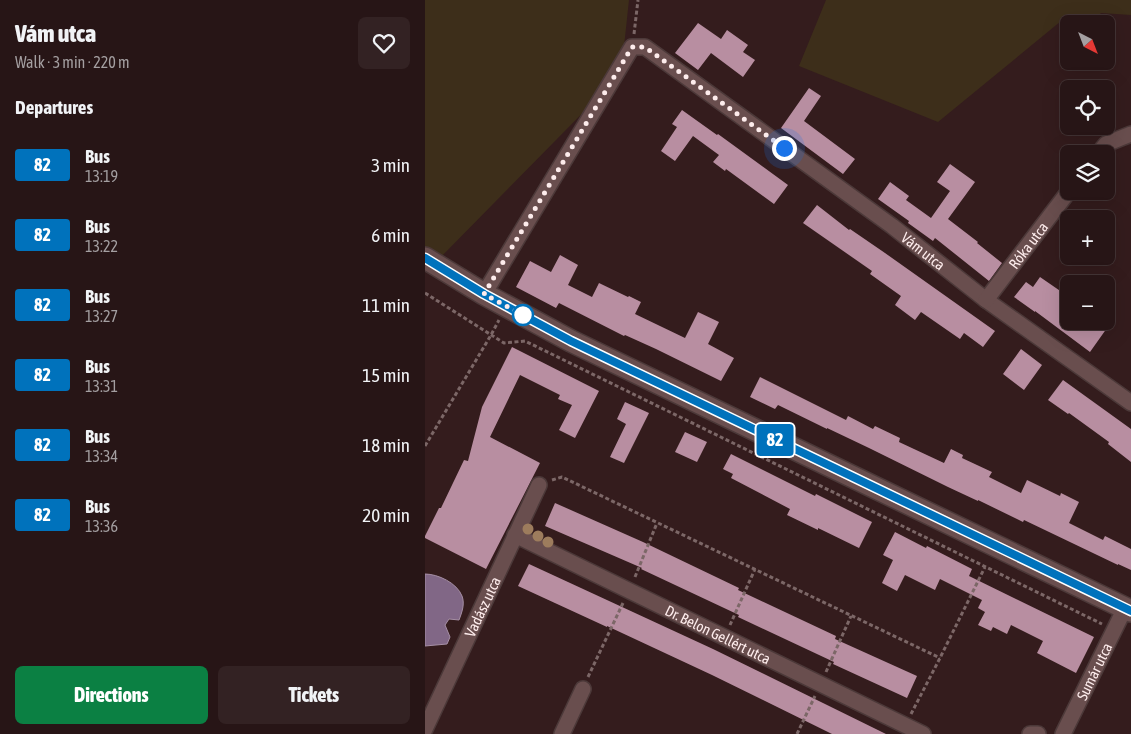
<!DOCTYPE html>
<html lang="en">
<head>
<meta charset="utf-8">
<style>
  body { margin:0; font-family:"Asap Condensed",sans-serif; background:#332223; color:#f1f3f6; height:100vh; display:flex; flex-direction:column; font-size:19px; white-space:nowrap }
  * { box-sizing:border-box; margin:0 }
  p { font-size:16px; color:#a49fa1 }
  .icon { flex:none; width:28px; height:28px; fill:none; stroke:currentColor; stroke-width:2; stroke-linecap:round; stroke-linejoin:round }
  .map { position:relative; flex:1; overflow:hidden }
  .panel { display:flex; flex-direction:column; background:#271516; width:425px }
  .panel>* { flex:none }
  .badge { padding:0 10px; border-radius:4px; font-size:18px; line-height:32px }
  .needle { width:32px; rotate:138deg }
  .tools { position:absolute; left:635px; top:15px; display:grid; gap:10px }
  .tools a { display:grid; place-items:center; width:55px; height:55px; border-radius:8px; background:#271516; box-shadow:0 5px 20px #0002,0 0 0 1px #433435; font-size:25px }
  .you { position:absolute; width:25px; height:25px; margin:-12px; border:4px solid #fff; border-radius:50%; background:#1a73e8; box-shadow:0 0 0 8px #1a73e833 }
  .map>.badge { position:absolute; translate:-50% -50%; box-shadow:0 0 0 2px #fff }
  h2 { padding:0 15px; font-size:19px; line-height:45px }
  .round { display:grid; place-items:center; flex:none; width:52px; height:52px; border-radius:8px; background:#332223 }
  .head { display:flex; align-items:center; justify-content:space-between; height:85px; padding:0 15px }
  h1 { font-size:24px; font-weight:800; line-height:38px }
  .primary-button { display:flex; gap:10px; margin-top:auto; padding:10px 15px }
  .primary-button a { flex:1; height:58px; border-radius:8px; background:#0b8043; color:#fff; font-size:20px; font-weight:800; line-height:58px; text-align:center }
  .primary-button a+a { background:#332223; color:#f1f3f6 }
  ul { padding:0; list-style:none }
  li { display:flex; align-items:center; gap:15px; height:70px; padding:0 15px }
  li div { flex:1 }
  li b { display:block; font-size:19px }
  li em { font-style:normal }
  li .badge { min-width:55px; font-weight:700; text-align:center }
  main { display:flex; flex:1; min-height:0 }
  .map>svg:first-child { display:block }
  .green { fill:#3d2e1a }
  .water { fill:#816786; stroke:#a68fa5 }
  .building { fill:#b88ea1 }
  .lines { fill:none; stroke-linecap:round; stroke-linejoin:round }
  .street-casing { stroke:#4c3939; stroke-width:18 }
  .secondary-casing { stroke:#4c3939; stroke-width:24 }
  .path { stroke:#7c6767; stroke-width:3; stroke-dasharray:4 2.5; stroke-linecap:butt }
  .street { stroke:#694e4e; stroke-width:15 }
  .secondary { stroke:#694e4e; stroke-width:21 }
  .tree { fill:#9d7c5d }
  .line-casing { stroke:#fff; stroke-width:11 }
  .line { stroke:#0072bc; stroke-width:8 }
  .walk { stroke:#fdecec; stroke-width:5; stroke-dasharray:0 9 }
  .stop-dot { fill:#fff; stroke:#0072bc; stroke-width:2.5 }
  .labels { text-anchor:middle; dominant-baseline:central; stroke-width:5; stroke-linejoin:round; paint-order:stroke }
  .street-label { font-size:15px; fill:#fdecec; stroke:#341c1d }
</style>
</head>
<body>
<main>
<section class="panel">
<div class="head"><div><h1>Vám utca</h1><p>Walk · 3 min · 220 m</p></div><a class="round"><svg class="icon" aria-label="heart" viewBox="0 0 24 24"><path d="M12 20l-8-8c-3-5 5-10 8-4 3-6 11-1 8 4z"/></svg></a></div>
<h2>Departures</h2>
<ul>
<li><span class="badge" style="background:#0072bc;color:#fff">82</span><div><b>Bus</b><p>13:19</p></div><em>3 min</em></li>
<li><span class="badge" style="background:#0072bc;color:#fff">82</span><div><b>Bus</b><p>13:22</p></div><em>6 min</em></li>
<li><span class="badge" style="background:#0072bc;color:#fff">82</span><div><b>Bus</b><p>13:27</p></div><em>11 min</em></li>
<li><span class="badge" style="background:#0072bc;color:#fff">82</span><div><b>Bus</b><p>13:31</p></div><em>15 min</em></li>
<li><span class="badge" style="background:#0072bc;color:#fff">82</span><div><b>Bus</b><p>13:34</p></div><em>18 min</em></li>
<li><span class="badge" style="background:#0072bc;color:#fff">82</span><div><b>Bus</b><p>13:36</p></div><em>20 min</em></li>
</ul>
<div class="primary-button"><a>Directions</a><a>Tickets</a></div>
</section>
<div class="map">
<svg width="706" height="734" viewBox="0 0 706 734">
  <rect width="100%" height="100%" fill="#341c1d"/>
  <path class="green" d="M0,0H204L196,74L11,262L0,254Z
    M401,0H706V15L676,13L665,24H654L641,17L513,122L374,66Z"/>
  <path class="water" d="M0,574C13,574 32,583 37,596C40,604 37,612 34,620L24,619L20,625L25,637L22,644L0,646Z"/>
  <path class="building" d="M273,23L296,39L302,30L323,45L318,52L330,60L318,77L286,53L273,70L250,53Z
    M384,88L396,96L379,121L430,159L418,174L356,128Z
    M257,110L292,135L293,134L363,185L349,204L301,169L300,171L288,162L294,155L268,136L250,161L236,151L252,127L247,124Z
    M525,164L550,182L523,219L553,242L552,243L577,263L564,281L510,238L508,241L483,223L484,221L453,199L465,182L484,196L481,200L506,218L525,191L512,182Z
    M392,205L424,230L425,229L460,253L570,331L558,347L539,333L535,339L496,312L490,320L470,305L476,296L445,274L447,271L378,223Z
    M135,255L153,265L143,285L167,297L174,283L203,297L204,296L216,302L210,314L260,338L273,312L294,322L283,344L309,358L296,381L231,349L200,335L199,336L134,303L131,308L91,287L105,261L126,272Z
    M615,277L644,297V321H673L682,328L665,352L610,311V312L589,297L601,282L608,287Z
    M87,347L174,391L150,438L134,430L147,405L133,399L135,395L95,375L65,437L115,463L61,569L0,538V536L14,508H16L39,460L43,461L57,407Z
    M596,349L617,365L599,390L578,374Z
    M335,377L421,420L423,416L448,429L450,426L475,438L474,442L519,463L526,449L538,455L537,458L567,472L564,477L596,493L602,480L635,496L636,493L654,502L644,523L678,540L680,536L706,549V570L693,564V565L599,520L598,522L553,500V501L523,487L444,448L402,428V429L353,405L350,409L325,397Z
    M638,380L706,429V462L683,444L684,442L644,413L643,414L623,400Z
    M200,402L224,413L199,463L185,457L201,424L192,419Z
    M260,432L282,442L272,462L250,452Z
    M306,454L390,496L391,494L447,522L434,548L393,528V530L362,515L365,509L306,478L308,474L298,469Z
    M130,503L218,542L314,588L313,590L411,636L410,639L492,676L482,698L408,664L409,662L313,617L314,615L216,569L217,568L120,526Z
    M470,532L501,548L502,546L547,569L544,576L669,637L651,673L612,653L618,641L586,625L582,634L568,627L566,631L553,625L560,612L553,608L557,600L515,579L510,590L480,575L472,591L457,583L468,560L458,555Z
    M104,564L288,649L461,734H407L287,675L182,626V627L93,586Z"/>
  <g class="lines">
    <defs>
      <g id="street">
        <path d="M673,154L681,144L706,134"/>
        <path id="s1" d="M59,294L207,47H220L467,226L561,300L706,403"/>
        <path id="s2" d="M561,300L644,191"/>
        <path id="s3" d="M90,535L498,734"/>
        <path id="s4" d="M0,729L114,485"/>
        <path d="M137,734L158,689"/>
        <path d="M605,734H613"/>
        <path id="s5" d="M638,734L700,608"/>
      </g>
      <path id="secondary" d="M0,258L59,294L146,341L706,611"/>
    </defs>
    <use href="#street" class="street-casing"/>
    <use href="#secondary" class="secondary-casing"/>
    <path class="path" d="M209,34L213,0
      M0,293L79,343L100,341L677,624
      M0,446L66,335L74,320
      M127,480L137,477L515,658
      M210,577L232,523
      M305,625L330,569
      M401,672L426,616
      M163,677L198,603
      M486,714L515,658L560,567
      M372,734L390,696"/>
    <use href="#street" class="street"/>
    <use href="#secondary" class="secondary"/>
  </g>
  <g class="tree">
    <circle cx="103" cy="529" r="5.5"/>
    <circle cx="113" cy="536" r="5.5"/>
    <circle cx="123" cy="542" r="5.5"/>
  </g>
  <g class="lines">
    <defs>
      <path id="line" d="M0,258L59,294L146,341L706,611"/>
    </defs>
    <use href="#line" class="line-casing"/>
    <use href="#line" class="line"/>
    <path class="walk" d="M98,315L59,294L207,47H220L359,148"/>
  </g>
  <circle class="stop-dot" cx="98" cy="315" r="10"/>
  <g class="labels">
    <g class="street-label">
      <text stroke="none"><textPath href="#s2" startOffset="69">Róka utca</textPath></text>
      <text stroke="none"><textPath href="#s1" startOffset="646">Vám utca</textPath></text>
      <text stroke="none"><textPath href="#s4" startOffset="135">Vadász utca</textPath></text>
      <text stroke="none"><textPath href="#s3" startOffset="226">Dr. Belon Gellért utca</textPath></text>
      <text stroke="none"><textPath href="#s5" startOffset="70">Sumár utca</textPath></text>
    </g>
  </g>
</svg>
<div class="tools">
<a><svg class="needle" viewBox="-14 -14 28 28"><path d="M0-13l5 13h-10z" fill="#e53935"/><path d="M0 13l5-13h-10z" fill="#a49fa1"/></svg></a>
<a><svg class="icon" aria-label="locate" viewBox="0 0 24 24"><circle cx="12" cy="12" r="6"/><path d="M12 2v4M12 18v4M2 12h4M18 12h4"/></svg></a>
<a><svg class="icon" aria-label="layers" viewBox="0 0 24 24"><path d="M12 4l9 5-9 5-9-5zM3 14l9 5 9-5"/></svg></a>
<a>+</a>
<a>−</a>
</div>
<div class="you" style="left:359px;top:148px"></div>
<b class="badge" style="left:350px;top:440px;background:#0072bc;color:#fff">82</b>
</div>
</main>
</body>
</html>
